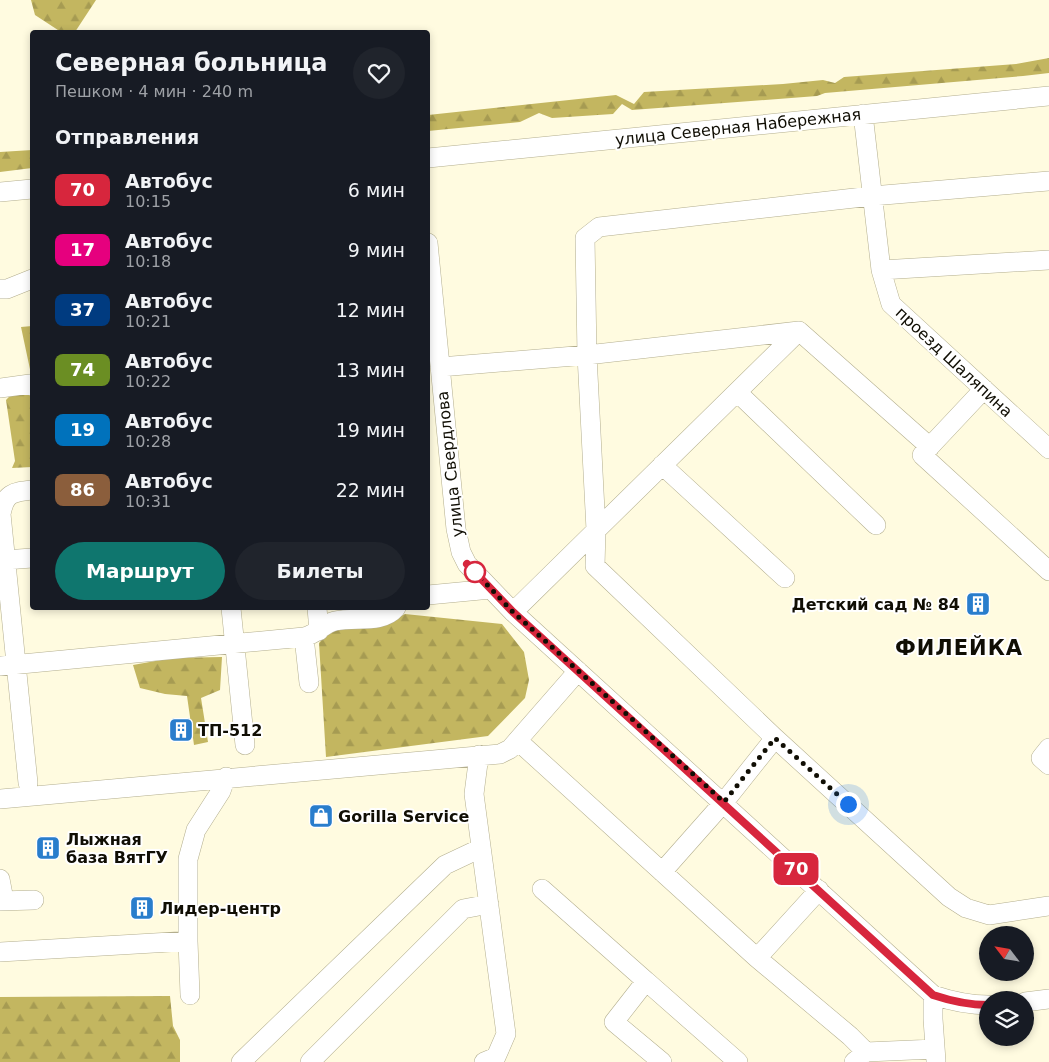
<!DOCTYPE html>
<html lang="ru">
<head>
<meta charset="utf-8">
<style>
  body { margin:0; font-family:"DejaVu Sans",sans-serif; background:#20242c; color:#f1f3f6; height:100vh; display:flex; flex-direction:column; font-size:19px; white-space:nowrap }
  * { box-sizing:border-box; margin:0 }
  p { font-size:16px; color:#9ea1a6 }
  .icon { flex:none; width:28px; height:28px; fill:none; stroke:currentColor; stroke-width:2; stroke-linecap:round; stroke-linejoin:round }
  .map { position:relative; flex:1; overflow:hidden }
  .details { position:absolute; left:30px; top:30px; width:400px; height:580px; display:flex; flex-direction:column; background:#171b24; border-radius:5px; box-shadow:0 2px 8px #0003 }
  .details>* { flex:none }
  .badge { padding:0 10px; border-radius:8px; font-size:18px; line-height:32px }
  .needle { width:32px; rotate:301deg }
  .controls { position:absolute; left:979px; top:926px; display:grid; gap:10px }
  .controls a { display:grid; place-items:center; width:55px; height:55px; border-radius:50%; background:#171b24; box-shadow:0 2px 8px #0003; font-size:25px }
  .you { position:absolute; width:25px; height:25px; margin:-12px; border:4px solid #fff; border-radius:50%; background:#1a73e8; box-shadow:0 0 0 8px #1a73e833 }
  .map>.badge { position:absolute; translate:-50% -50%; box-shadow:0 0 0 2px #fff }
  h2 { padding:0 25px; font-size:19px; line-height:45px }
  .round { display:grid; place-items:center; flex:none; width:52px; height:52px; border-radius:26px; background:#20242c }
  .headline { display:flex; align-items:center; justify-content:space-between; height:85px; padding:0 25px }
  h1 { font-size:24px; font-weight:600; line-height:38px }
  .action { display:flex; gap:10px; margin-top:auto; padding:10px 25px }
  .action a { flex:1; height:58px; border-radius:30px; background:#0f766e; color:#fff; font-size:20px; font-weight:600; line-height:58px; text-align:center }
  .action a+a { background:#20242c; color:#f1f3f6 }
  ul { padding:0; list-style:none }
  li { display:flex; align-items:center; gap:15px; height:60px; padding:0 25px }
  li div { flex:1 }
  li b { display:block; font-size:19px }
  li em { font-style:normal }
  li .badge { min-width:55px; font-weight:700; text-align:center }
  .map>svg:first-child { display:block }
  .forest { fill:url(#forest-firs) }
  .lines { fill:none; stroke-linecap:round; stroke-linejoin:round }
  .minor-casing { stroke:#b3ae8e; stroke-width:20 }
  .minor { stroke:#fff; stroke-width:19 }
  .line-casing { stroke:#fff; stroke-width:11 }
  .line { stroke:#d7263d; stroke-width:8 }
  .walk { stroke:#100e04; stroke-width:5; stroke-dasharray:0 9 }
  .stop-dot { fill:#fff; stroke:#d7263d; stroke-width:2.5 }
  .labels { text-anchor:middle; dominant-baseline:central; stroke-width:4; stroke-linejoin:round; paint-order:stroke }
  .street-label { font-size:16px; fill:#100e04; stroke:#fff }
  .poi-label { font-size:16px; font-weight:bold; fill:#100e04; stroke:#fff; text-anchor:start }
  .district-label { font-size:21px; font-weight:bold; letter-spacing:1px; fill:#100e04; stroke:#fff }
</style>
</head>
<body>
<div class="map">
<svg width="1049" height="1062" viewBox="0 0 1049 1062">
  <defs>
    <pattern id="forest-firs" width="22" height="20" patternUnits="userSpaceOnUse" patternTransform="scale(1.25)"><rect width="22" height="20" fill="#c3b660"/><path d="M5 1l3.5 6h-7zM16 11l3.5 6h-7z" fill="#a69b52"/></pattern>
  </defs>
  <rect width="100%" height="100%" fill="#fffbe0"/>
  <path class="forest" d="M31,0H96L75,32H61L35,15Z
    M1049,58V73L1023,76L825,93L817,96L632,110L622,104L613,114L552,118L539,113L520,122L428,131V115L616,95L634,104L644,92L783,84L823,80L835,83L844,77L1016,64Z
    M32,150V168L0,172V152Z
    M32,326V467L12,468L15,461L6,400L31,374L21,327Z
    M405,614L502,624L524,652L529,680L525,698L488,736L326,757L319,643L336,624H385Z
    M222,657L220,690L201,698L208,742L194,745L187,696L165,694L140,688L133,665L172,658Z
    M170,996L173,1026L180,1040V1062H0V997Z"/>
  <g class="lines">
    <defs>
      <path id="minor" d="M863,114L881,270L891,304L1049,449
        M428,158L1049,96
        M0,192L32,189
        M428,243L456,529L461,552L467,564L513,612L933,995C951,1001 968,1005 988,1005
        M881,270L1049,260
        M0,289H7L32,279
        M799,331L930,447
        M440,367L587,355L799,331L513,612
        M0,388L30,384L32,386
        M984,389L922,455L1049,571
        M737,392L876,525
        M662,465L785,578
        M5,560L32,558
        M428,595L491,589
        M231,608L245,745
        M317,608L319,631
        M304,637L309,683
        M0,666L304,637C317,634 323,624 335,621C355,616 381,625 396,608
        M775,738L949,897L966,908L989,915L1049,906
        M518,741L757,958
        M1049,748L1041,758L1049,765
        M479,755L474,794L506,1034L496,1057L484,1062
        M28,783L1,514C5,493 13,492 32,490
        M0,799L500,754L510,749L578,671
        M662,872L724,802L775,738L595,566L596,530L587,355L585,238L599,227L872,196L1049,181
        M0,879L4,900
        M542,889L646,981L614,1022L662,1062
        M819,890L757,958L850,1036L866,1052
        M0,901L34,900
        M0,952L188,941
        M646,981L738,1062
        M190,995L188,941V859L196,830L221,791L226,777
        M933,995V1019L936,1061
        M1025,1002L1049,999
        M241,1062L445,865L481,848
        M310,1062L463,909L489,904
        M854,1062L866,1052L935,1049"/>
    </defs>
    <use href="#minor" class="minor-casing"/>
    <use href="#minor" class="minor"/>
  </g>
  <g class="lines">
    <defs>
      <path id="line" d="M467,564L513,612L933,995C951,1001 968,1005 988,1005"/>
    </defs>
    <use href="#line" class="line-casing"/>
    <use href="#line" class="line"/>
    <path class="walk" d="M475,572L513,612L724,802L775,738L848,804"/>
  </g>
  <defs>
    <symbol id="building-square" viewBox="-11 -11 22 22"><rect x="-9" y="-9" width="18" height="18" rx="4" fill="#297dcc" stroke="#fff"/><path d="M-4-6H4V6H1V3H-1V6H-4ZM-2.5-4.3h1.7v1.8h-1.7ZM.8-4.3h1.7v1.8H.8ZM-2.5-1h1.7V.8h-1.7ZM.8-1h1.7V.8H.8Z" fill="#fff"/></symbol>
    <symbol id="shop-square" viewBox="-11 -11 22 22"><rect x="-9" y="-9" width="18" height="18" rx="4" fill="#297dcc" stroke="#fff"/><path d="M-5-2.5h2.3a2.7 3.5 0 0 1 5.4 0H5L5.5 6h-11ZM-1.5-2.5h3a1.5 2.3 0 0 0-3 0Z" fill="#fff"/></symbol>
  </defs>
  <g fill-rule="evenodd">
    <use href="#building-square" x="964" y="590" width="28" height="28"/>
    <use href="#building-square" x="167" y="716" width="28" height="28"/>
    <use href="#shop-square" x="307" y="802" width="28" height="28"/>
    <use href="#building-square" x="34" y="834" width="28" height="28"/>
    <use href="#building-square" x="128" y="894" width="28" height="28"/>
  </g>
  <circle class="stop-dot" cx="475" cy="572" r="10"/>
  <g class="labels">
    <g class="street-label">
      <text transform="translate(738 127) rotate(-6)">улица Северная Набережная</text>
      <text transform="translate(954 362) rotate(43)">проезд Шаляпина</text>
      <text transform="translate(450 464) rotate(-96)">улица Свердлова</text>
    </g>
    <g class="poi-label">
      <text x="960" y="604" text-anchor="end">Детский сад № 84</text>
      <text x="198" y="730">ТП-512</text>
      <text x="338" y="816">Gorilla Service</text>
      <text x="66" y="839">Лыжная<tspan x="66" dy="18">база ВятГУ</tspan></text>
      <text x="160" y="908">Лидер-центр</text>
    </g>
    <g class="district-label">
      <text x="959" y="648">ФИЛЕЙКА</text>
    </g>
  </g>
</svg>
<div class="controls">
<a><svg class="needle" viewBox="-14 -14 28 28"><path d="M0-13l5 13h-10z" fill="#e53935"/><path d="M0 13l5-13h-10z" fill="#9ea1a6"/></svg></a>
<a><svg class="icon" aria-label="layers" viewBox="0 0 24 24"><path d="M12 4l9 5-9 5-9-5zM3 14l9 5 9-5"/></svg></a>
</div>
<div class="you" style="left:848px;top:804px"></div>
<b class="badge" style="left:796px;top:869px;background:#d7263d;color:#fff">70</b>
<section class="details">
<div class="headline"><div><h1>Северная больница</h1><p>Пешком · 4 мин · 240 m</p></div><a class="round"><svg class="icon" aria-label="heart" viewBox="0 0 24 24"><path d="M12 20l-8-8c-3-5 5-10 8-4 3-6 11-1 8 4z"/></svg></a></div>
<h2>Отправления</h2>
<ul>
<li><span class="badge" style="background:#d7263d;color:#fff">70</span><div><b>Автобус</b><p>10:15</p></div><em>6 мин</em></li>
<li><span class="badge" style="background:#e6007e;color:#fff">17</span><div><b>Автобус</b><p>10:18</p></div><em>9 мин</em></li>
<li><span class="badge" style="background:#003b80;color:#fff">37</span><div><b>Автобус</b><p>10:21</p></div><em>12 мин</em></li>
<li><span class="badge" style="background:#6b8e23;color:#fff">74</span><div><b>Автобус</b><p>10:22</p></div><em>13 мин</em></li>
<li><span class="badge" style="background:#0072bc;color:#fff">19</span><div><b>Автобус</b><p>10:28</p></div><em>19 мин</em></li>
<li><span class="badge" style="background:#8b5e3c;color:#fff">86</span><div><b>Автобус</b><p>10:31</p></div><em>22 мин</em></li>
</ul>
<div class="action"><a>Маршрут</a><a>Билеты</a></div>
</section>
</div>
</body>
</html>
